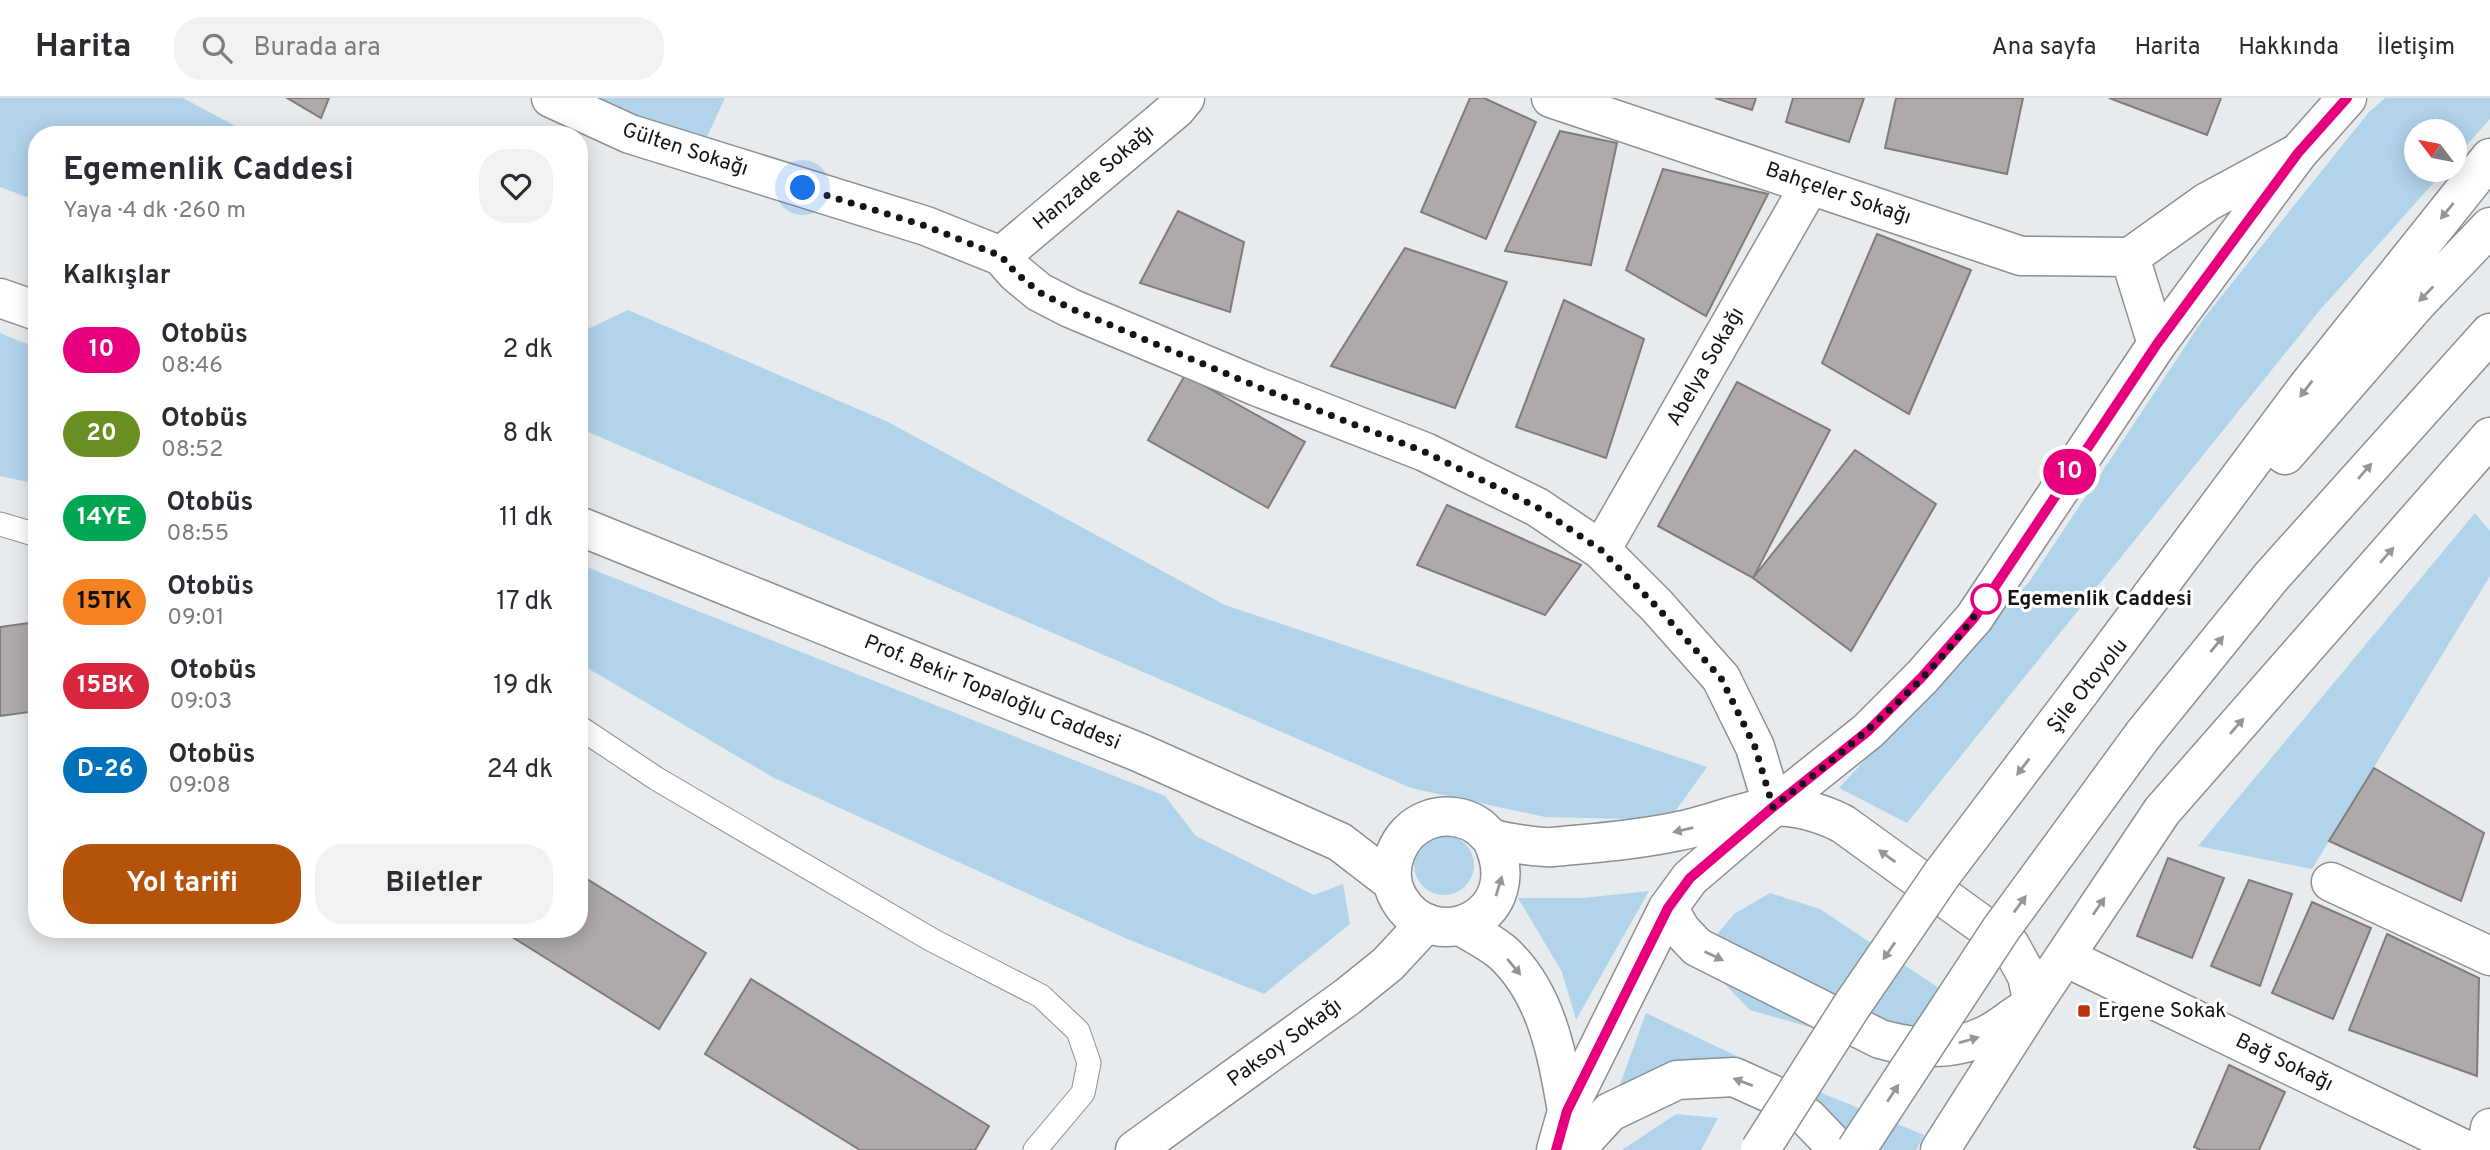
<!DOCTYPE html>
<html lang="tr">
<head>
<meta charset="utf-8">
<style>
  body { margin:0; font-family:Overpass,sans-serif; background:#f2f2f3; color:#2b2b33; height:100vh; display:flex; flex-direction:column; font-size:26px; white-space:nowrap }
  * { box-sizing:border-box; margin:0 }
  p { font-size:23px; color:#7c7c81 }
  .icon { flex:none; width:38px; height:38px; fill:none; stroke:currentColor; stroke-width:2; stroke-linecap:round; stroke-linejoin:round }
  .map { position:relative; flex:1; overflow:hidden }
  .side { position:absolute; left:28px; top:28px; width:560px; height:812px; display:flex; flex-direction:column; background:#fff; border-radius:28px; box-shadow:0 4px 18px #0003 }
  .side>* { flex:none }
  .badge { padding:0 14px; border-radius:23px; font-size:24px; line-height:46px }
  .needle { width:46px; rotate:302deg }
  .fabs { position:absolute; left:2404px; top:21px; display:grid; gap:14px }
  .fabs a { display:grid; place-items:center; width:63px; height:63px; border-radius:50%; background:#fff; box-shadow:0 4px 18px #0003; font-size:35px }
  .you { position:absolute; width:35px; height:35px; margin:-18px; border:5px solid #fff; border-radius:50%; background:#1a73e8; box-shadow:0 0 0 10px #1a73e833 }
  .map>.badge { position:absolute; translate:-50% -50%; box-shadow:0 0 0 4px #fff }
  h2 { padding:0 35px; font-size:26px; line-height:63px }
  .round { display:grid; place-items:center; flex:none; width:74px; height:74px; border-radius:28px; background:#f2f2f3 }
  .summary { display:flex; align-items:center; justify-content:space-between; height:119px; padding:0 35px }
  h1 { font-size:33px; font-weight:700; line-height:52px }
  .action { display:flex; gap:14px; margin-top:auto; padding:14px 35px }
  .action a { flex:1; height:80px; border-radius:28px; background:#b45309; color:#fff; font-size:28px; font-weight:700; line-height:80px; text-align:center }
  .action a+a { background:#f2f2f3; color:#2b2b33 }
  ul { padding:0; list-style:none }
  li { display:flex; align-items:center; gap:21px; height:84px; padding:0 35px }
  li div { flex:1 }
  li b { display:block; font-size:26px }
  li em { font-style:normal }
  li .badge { min-width:77px; font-weight:700; text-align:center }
  header { display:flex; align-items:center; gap:42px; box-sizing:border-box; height:98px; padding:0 35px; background:#fff; border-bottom:2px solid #e1e1e2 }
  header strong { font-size:33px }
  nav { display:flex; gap:38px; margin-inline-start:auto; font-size:24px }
  .search { width:490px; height:63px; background:#f2f2f3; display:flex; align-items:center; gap:18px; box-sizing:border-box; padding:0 24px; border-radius:28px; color:#7c7c81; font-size:26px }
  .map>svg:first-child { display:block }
  .green { fill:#b1d4eb }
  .building { fill:#afaaa9; stroke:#817c7b; stroke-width:2 }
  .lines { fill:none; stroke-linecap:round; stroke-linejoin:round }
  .service-casing { stroke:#8c9092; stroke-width:25 }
  .minor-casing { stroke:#8c9092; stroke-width:41 }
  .tertiary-casing { stroke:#8c9092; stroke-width:41 }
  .trunk-casing { stroke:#8c9092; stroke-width:41 }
  .service { stroke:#fff; stroke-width:23 }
  .minor { stroke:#fff; stroke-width:38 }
  .tertiary { stroke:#fff; stroke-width:38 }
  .trunk { stroke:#fff; stroke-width:38 }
  .trunk-bridge-casing { stroke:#8c9092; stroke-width:41; stroke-linecap:butt }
  .trunk-bridge { stroke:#fff; stroke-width:38 }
  .oneway { fill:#959696 }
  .line-casing { stroke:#fff; stroke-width:16 }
  .line { stroke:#e6007e; stroke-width:10 }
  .walk { stroke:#141516; stroke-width:7; stroke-dasharray:0 12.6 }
  .stop-dot { fill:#fff; stroke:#e6007e; stroke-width:3.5 }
  .poi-dot { fill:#bc3110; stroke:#fff; stroke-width:2.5 }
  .labels { text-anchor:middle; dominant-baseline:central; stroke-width:6; stroke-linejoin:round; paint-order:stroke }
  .street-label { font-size:21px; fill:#141516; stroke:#fff }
  .stop-label { font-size:21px; font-weight:bold; fill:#141516; stroke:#fff; text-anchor:start }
  .poi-label { font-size:21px; fill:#141516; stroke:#fff; text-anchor:start }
</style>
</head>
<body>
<header>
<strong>Harita</strong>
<div class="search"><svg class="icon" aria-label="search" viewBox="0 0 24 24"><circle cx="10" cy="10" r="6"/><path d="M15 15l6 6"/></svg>Burada ara</div>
<nav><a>Ana sayfa</a><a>Harita</a><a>Hakkında</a><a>İletişim</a></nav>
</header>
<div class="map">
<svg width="2490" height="1052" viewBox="0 0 2490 1052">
  <rect width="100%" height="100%" fill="#e7ebee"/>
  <path class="green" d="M0,0H183L252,37H37V103L0,89Z
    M551,0H725L699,56Z
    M2385,0H2490V21L2455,60V33H2417V72H2445L2320,212L1907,725L1839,690L2029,484L2204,220L2369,14Z
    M628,212L888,324L1225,507L1707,669L1669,722L1545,719L1411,690L579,330V235Z
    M0,235L37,250V386L0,378Z
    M2475,415L2490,433V478L2312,771L2198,748Z
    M579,466L1165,698L1196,738L1314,797L1343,786L1350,826L1264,896L1125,840L774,680L579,565Z
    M1414 767a30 30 0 1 1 60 0a30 30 0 1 1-60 0Z
    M1649,793L1576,922L1562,874L1518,800H1583Z
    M1770,795L1820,811L1972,912L1935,965L1750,912L1713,874L1710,845L1734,816Z
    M1646,915L1766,972L1924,1037L1916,1052H1843L1706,981L1610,1014Z
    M1676,1016L1718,1020L1701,1052H1622Z"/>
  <path class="building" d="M287,0H329L321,20Z
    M1470,0H1484L1536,24L1486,141L1421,114Z
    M1715,0H1756L1752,12Z
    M1793,0H1864L1849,44L1786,24Z
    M1896,0H2023L2007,76L1885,50Z
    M2109,0H2221L2207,37Z
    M1560,33L1617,45L1591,167L1505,153Z
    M1663,71L1768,96L1706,218L1626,172Z
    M1178,113L1244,144L1230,214L1140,185Z
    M1877,136L1971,172L1909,316L1822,265Z
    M1405,150L1507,184L1455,310L1331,268Z
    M1564,202L1644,241L1606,360L1516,329Z
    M1185,277L1305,344L1268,410L1148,342Z
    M1737,284L1830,332L1753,480L1658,428Z
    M1855,352L1936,406L1851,553L1753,480Z
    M1447,407L1581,467L1545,517L1417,467Z
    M37,524V613L0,618V529Z
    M2374,670L2484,735L2461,803L2329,743Z
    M2168,760L2224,780L2192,860L2137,838Z
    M579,776L706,855L659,931L509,837L513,831H579Z
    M2249,782L2292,796L2260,888L2211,868Z
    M2312,804L2371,830L2333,921L2272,895Z
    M2387,836L2479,880L2477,978L2349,932Z
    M751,881L989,1028L975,1052H860L705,956Z
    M2229,967L2285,994L2259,1052H2201L2194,1049Z"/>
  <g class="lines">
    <defs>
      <path id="service" d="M0,426L37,437
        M579,629L657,681L932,842L1041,898L1078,933L1089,965L1083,995L1035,1052"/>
      <path id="minor" d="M551,0L630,36L926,128L1001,158L1016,175L1039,194L1070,210L1258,289L1425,354L1537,409L1601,452L1657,508L1721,580L1755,649L1773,709
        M1551,0L2021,158L2130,159
        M1001,158L1176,11L1185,0
        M2130,159L2207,104L2298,55
        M2130,159L2157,246
        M1601,452L1810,87
        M2331,784L2490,858
        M2065,859L2466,1052
        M1135,1052L1347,899L1388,866L1426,825
        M2487,1052L2490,1030"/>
      <path id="tertiary" d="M0,200L37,213
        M579,428L1138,654L1340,744L1392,784
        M1491,740C1531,819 1433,860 1399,801C1382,773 1397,733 1428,722C1444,716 1464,718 1478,728C1483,731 1486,736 1490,739C1499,744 1541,750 1553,749C1594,745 1638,742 1679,733C1710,727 1740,713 1771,709C1793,706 1824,716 1843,726L2010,847L2027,878L2033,906
        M1668,810L1681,832L1697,849L1880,941C1915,951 1952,954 1986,937C1999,931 2011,920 2023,913
        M1461,828C1474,836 1490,844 1502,854C1547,895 1557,956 1567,1013
        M1556,1052L1567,1013L1668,810L1690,780L1773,709L1868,633L1922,579L1974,520L2157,246L2298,55L2347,0
        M1575,1052L1610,1014L1677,982L1734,979L1776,998L1808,1020L1830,1043L1834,1052
        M1940,1052L2033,906L2162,713L2490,339"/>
      <path id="trunk" d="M2285,357L2417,205L2490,129
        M2079,595L2308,288L2490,60
        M2143,637L2271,479L2490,235"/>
    </defs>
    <use href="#service" class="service-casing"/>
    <use href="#minor" class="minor-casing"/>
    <use href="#tertiary" class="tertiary-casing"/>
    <use href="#trunk" class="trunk-casing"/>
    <use href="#service" class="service"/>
    <use href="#minor" class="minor"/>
    <use href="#tertiary" class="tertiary"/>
    <use href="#trunk" class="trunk"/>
    <defs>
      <path id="trunk-bridge" d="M1760,1052L1851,909L1942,776L2079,595
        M1856,1052L2001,831L2143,637"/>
    </defs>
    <use href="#trunk-bridge" class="trunk-bridge-casing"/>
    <use href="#trunk-bridge" class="trunk-bridge"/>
  </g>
  <defs><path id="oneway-solid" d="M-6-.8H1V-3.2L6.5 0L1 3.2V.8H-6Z" transform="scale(1.75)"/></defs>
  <g class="oneway">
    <use href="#oneway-solid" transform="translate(2447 113) rotate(129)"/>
    <use href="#oneway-solid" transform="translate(2426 196) rotate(134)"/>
    <use href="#oneway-solid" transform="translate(2306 291) rotate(127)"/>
    <use href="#oneway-solid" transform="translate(2365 373) rotate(-49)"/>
    <use href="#oneway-solid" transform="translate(2387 457) rotate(-49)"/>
    <use href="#oneway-solid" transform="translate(2217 546) rotate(-51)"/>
    <use href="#oneway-solid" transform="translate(2237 628) rotate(-49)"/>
    <use href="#oneway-solid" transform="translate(2023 669) rotate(127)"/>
    <use href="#oneway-solid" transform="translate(1683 732) rotate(167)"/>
    <use href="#oneway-solid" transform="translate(1887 758) rotate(-144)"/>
    <use href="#oneway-solid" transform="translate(1499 788) rotate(-73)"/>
    <use href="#oneway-solid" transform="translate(2020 806) rotate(-54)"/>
    <use href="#oneway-solid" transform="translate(2099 808) rotate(-56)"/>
    <use href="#oneway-solid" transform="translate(1889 853) rotate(125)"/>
    <use href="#oneway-solid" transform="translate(1714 858) rotate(26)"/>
    <use href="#oneway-solid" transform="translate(1514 869) rotate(50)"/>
    <use href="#oneway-solid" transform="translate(1969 942) rotate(-16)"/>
    <use href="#oneway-solid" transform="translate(1743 984) rotate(-159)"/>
    <use href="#oneway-solid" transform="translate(1893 995) rotate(-57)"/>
  </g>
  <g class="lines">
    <defs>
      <path id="line" d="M1556,1052L1567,1013L1668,810L1690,780L1773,709L1868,633L1922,579L1974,520L2157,246L2298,55L2347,0"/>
    </defs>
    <use href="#line" class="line-casing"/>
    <use href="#line" class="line"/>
    <path class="walk" d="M803,90L926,128L1001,158L1016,175L1039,194L1070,210L1258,289L1425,354L1537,409L1601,452L1657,509L1721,580L1755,649L1773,709C1853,647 1933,582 1989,497L1986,501"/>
  </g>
  <circle class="stop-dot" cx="1986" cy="501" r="14"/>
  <rect class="poi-dot" x="2077" y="906" width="14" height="14" rx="3.5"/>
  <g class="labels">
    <g class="street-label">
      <text transform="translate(685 52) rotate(18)">Gülten Sokağı</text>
      <text transform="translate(1094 80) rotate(-40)">Hanzade Sokağı</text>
      <text transform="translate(1838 96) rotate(19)">Bahçeler Sokağı</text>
      <text transform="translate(1706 269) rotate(-60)">Abelya Sokağı</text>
      <text transform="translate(2088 588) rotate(-51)">Şile Otoyolu</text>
      <text transform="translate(992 595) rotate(22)">Prof. Bekir Topaloğlu Caddesi</text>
      <text transform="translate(1285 945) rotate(-36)">Paksoy Sokağı</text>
      <text transform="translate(2284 965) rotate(26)">Bağ Sokağı</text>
    </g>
    <g class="stop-label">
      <text x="2007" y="501">Egemenlik Caddesi</text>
    </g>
    <g class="poi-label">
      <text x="2098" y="913">Ergene Sokak</text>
    </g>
  </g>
</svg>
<div class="fabs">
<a><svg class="needle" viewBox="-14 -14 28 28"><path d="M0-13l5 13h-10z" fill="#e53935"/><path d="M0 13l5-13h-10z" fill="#7c7c81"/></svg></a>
</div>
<div class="you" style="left:803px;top:90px"></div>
<b class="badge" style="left:2070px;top:374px;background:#e6007e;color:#fff">10</b>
<section class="side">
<div class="summary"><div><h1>Egemenlik Caddesi</h1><p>Yaya · 4 dk · 260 m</p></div><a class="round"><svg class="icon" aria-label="heart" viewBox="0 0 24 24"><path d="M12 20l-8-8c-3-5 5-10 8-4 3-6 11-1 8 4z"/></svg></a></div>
<h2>Kalkışlar</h2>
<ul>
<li><span class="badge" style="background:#e6007e;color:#fff">10</span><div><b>Otobüs</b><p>08:46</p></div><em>2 dk</em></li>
<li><span class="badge" style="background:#6b8e23;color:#fff">20</span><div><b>Otobüs</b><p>08:52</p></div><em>8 dk</em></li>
<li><span class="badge" style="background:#00a651;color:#fff">14YE</span><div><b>Otobüs</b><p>08:55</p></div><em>11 dk</em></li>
<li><span class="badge" style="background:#f58220;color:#111">15TK</span><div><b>Otobüs</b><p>09:01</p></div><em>17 dk</em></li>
<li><span class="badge" style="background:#d7263d;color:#fff">15BK</span><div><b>Otobüs</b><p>09:03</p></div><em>19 dk</em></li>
<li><span class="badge" style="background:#0072bc;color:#fff">D-26</span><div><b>Otobüs</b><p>09:08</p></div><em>24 dk</em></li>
</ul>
<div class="action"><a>Yol tarifi</a><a>Biletler</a></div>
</section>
</div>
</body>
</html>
